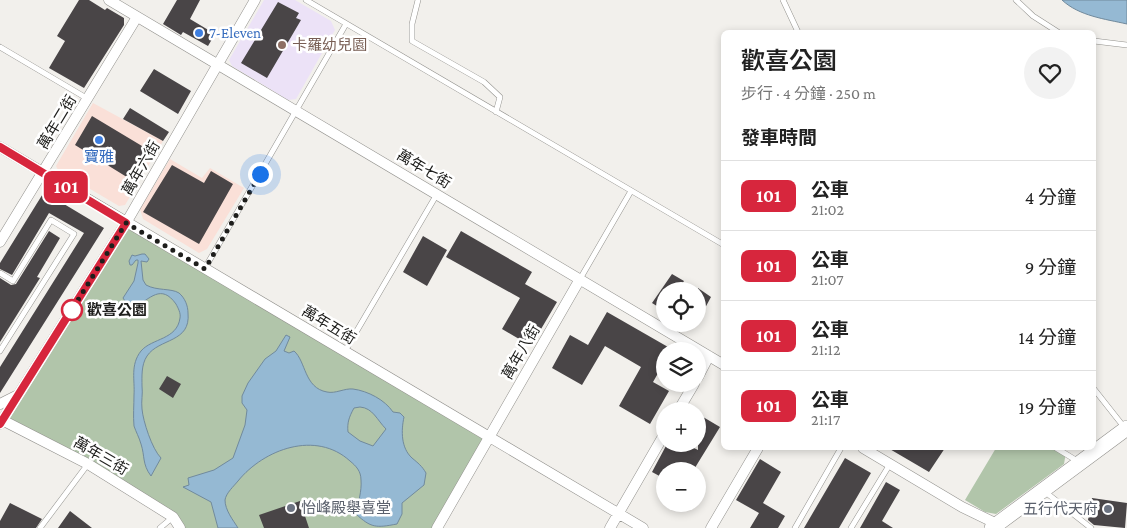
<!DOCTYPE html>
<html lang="zh-TW">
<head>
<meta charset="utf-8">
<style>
  body { margin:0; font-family:"Crimson Pro","Noto Sans TC",serif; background:#f2f2f2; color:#222; height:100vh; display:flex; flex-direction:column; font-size:19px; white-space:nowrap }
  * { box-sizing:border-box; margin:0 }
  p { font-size:16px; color:#767676 }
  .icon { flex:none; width:28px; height:28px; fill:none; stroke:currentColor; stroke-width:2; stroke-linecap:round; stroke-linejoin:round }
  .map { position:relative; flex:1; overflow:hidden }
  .drawer { position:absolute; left:721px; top:30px; width:375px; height:420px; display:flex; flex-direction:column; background:#fff; border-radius:8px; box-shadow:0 2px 8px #0003 }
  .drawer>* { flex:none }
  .badge { padding:0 10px; border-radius:8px; font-size:18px; line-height:32px }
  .fabs { position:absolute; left:656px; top:282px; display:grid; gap:10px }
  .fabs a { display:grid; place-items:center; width:50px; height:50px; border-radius:50%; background:#fff; box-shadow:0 2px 8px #0003; font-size:25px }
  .you { position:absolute; width:25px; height:25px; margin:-12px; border:4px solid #fff; border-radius:50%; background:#1a73e8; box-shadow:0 0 0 8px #1a73e833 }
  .map>.badge { position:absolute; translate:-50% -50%; box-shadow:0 0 0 2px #fff }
  h2 { padding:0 20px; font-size:19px; line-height:45px }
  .round { display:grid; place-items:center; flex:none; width:52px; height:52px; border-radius:26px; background:#f2f2f2 }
  .overview { display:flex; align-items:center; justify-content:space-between; height:85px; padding:0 20px }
  h1 { font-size:24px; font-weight:600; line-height:38px }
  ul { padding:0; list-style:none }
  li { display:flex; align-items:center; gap:15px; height:70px; padding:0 20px; border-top:1px solid #e0e0e0 }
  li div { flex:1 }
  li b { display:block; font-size:19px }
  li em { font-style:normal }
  li .badge { min-width:55px; font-weight:700; text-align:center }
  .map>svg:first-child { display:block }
  .commercial { fill:#fae0d8 }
  .education { fill:#ece2f7 }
  .green { fill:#b1c5aa }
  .water { fill:#95b9d3; stroke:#718a9c; fill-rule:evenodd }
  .building { fill:#494547 }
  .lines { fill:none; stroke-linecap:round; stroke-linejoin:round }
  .lane-casing { stroke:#93928e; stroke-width:6 }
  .street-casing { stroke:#93928e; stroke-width:11 }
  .secondary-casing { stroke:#93928e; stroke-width:16 }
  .lane { stroke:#fff; stroke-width:5 }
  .street { stroke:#fff; stroke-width:10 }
  .secondary { stroke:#fff; stroke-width:15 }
  .line-casing { stroke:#fff; stroke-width:11 }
  .line { stroke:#d7263d; stroke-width:8 }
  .walk { stroke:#1e1e1c; stroke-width:5; stroke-dasharray:0 9 }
  .shop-dot { fill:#3f7fe0; stroke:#fff; stroke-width:2 }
  .education-dot { fill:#8d6e63; stroke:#fff; stroke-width:2 }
  .stop-dot { fill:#fff; stroke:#d7263d; stroke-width:2.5 }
  .worship-dot { fill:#6b7280; stroke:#fff; stroke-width:2 }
  .labels { text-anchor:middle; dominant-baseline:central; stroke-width:5; stroke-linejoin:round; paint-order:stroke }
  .shop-label { font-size:15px; fill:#366cbe; stroke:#fff; text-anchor:start }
  .education-label { font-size:15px; fill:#785e54; stroke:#fff; text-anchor:start }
  .street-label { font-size:15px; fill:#1e1e1c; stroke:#fff }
  .stop-label { font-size:15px; font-weight:bold; fill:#1e1e1c; stroke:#fff; text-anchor:start }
  .worship-label { font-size:15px; fill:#5b616d; stroke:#fff; text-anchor:start }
</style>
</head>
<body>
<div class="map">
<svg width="1127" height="528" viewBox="0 0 1127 528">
  <rect width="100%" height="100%" fill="#f2f0ec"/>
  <path class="commercial" d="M93,103L163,141L125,205L119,206L58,170L56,166Z
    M170,159L202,178L210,168L244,188L207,249L199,253L143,219L140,209Z"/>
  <path class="education" d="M264,0H295L331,21L335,30L296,99L288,100L232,66L229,60Z"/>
  <path class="green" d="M126,223L489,437L437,528H180L172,517L2,420Z
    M996,448H1058L1066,452L1064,464L996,514L985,512L965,500Z"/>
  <path class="water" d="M1062,0H1127V24C1105,19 1079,16 1062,0Z
    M142,254H145L149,259L147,262L141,261L143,280L146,285C157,291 171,288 179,293C185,298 188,306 188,313C191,343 159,338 147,356C141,365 142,377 142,386C143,394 141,401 142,409C143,421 152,449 161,458L151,476C142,464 145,456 141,444C139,437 136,432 134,426C133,416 134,405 134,395C135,380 130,365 141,351C152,338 177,340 180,318C181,313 178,308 176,304C161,283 150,299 135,307L127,304L123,298L134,281L138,263V260H136L132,265H130L129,261L132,255L135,256Z
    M286,335L290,337L284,351L289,353L294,351C306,361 304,388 327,392C335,394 345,388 353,389C368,391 385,400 393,412L400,413L404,417C401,431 401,448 412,458C418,463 422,466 426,473L424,485L402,503V514L397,524C376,528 371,528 356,514C358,503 362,491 361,480C361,471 356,466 350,461C316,430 264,449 238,481C234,486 226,493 225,500C225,510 233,520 238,528H218L211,502L183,487L189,485L188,478L214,470L233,458L245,425L247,410L242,403V396L248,383L265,359L276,351ZM360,407C373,408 377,420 386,429L373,446L360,441L348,432C347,423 349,417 354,408Z"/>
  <path class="building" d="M79,0H89L105,10L107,8L124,18V25L84,88L49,68L65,41L57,36Z
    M177,0H200L190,19L215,34L208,46L183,32L181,35L163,24Z
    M278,2L299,13L296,18L301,20L267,78L241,63Z
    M154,69L191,91L178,114L140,91Z
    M130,108L169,132L163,141L123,119Z
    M92,116L147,149L130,179L75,145Z
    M172,165L204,183L211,171L233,184L199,244L143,212Z
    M44,192L104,228L0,393V367L84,233L49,213L12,275L0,269V263Z
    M49,231L60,238L37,277L40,278L0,342V278L11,285L16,284Z
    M461,231L532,272L525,284L557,302L531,346L502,329L520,298L446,257Z
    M423,236L447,250L427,286L403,272Z
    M672,274L684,281L678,291H665V311L652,303Z
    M698,288L711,297L698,321Z
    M607,312L675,351H665V361L653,382L669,391L650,424L619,406L641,367L605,346L582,385L552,368L570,335L588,345Z
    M167,376L181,384L173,398L159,389Z
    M698,414L720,427L693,471H665V479L652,472L667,444H686L698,450Z
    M888,448H945L929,472Z
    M845,458L871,473L839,528H804Z
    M760,459L781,472L763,503L785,516L778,528H750L759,513L736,500Z
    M886,482L900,490L882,521L893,528H860Z
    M1092,498L1127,503L1125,528L1094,525L1088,520Z
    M300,501L309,528H264L259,515Z
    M10,503L42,519L36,528H0V521Z
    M70,511L92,528H58Z"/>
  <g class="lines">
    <defs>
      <path id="lane" d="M306,0L724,245
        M418,0L412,24V41L484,82L500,97L496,112
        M783,0L798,32
        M1016,0L1033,16L1058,32
        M1094,41L1127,45
        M0,47L88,99
        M205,268L346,24
        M0,273L13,281L51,220L74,234L0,351
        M580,279L631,191
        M345,351L437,194
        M1094,389L1124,427
        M1056,448L1079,462
        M1044,491L1091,528
        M40,528L88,464
        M160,528L173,517
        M795,528L841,448
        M851,528L890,464"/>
      <path id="street" d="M109,0L724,365
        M0,147L643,528
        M0,242L137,17
        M698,377L709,356
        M0,404L18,395
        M678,411L694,384
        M0,419L88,464L173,517L180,528
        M0,424L126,223L255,0
        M863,448L962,507L997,524
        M437,528L580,279
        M610,528L665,433
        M711,528L758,448"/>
      <path id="secondary" d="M992,528L1127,428"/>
    </defs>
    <use href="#lane" class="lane-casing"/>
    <use href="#street" class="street-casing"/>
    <use href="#secondary" class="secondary-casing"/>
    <use href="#lane" class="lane"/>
    <use href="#street" class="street"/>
    <use href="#secondary" class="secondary"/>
  </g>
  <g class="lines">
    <defs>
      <path id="line" d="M0,147L126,223L0,424"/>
    </defs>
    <use href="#line" class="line-casing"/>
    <use href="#line" class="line"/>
    <path class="walk" d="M72,310L68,316L126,223L205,269L260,174"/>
  </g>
  <g class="shop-dot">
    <circle cx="199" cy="33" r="5"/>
    <circle cx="99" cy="140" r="5"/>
  </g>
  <circle class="education-dot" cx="282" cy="45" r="5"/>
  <circle class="stop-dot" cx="72" cy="310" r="10"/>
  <g class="worship-dot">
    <circle cx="291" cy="508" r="5"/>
    <circle cx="1108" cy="509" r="5"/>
  </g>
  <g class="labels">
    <g class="shop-label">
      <text x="209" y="33">7-Eleven</text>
      <text x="99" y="157" text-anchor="middle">寶雅</text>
    </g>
    <g class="education-label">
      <text x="292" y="45">卡羅幼兒園</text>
    </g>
    <g class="street-label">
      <text transform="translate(57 122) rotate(-59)">萬年二街</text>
      <text transform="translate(141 168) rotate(-60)">萬年六街</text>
      <text transform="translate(424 169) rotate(31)">萬年七街</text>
      <text transform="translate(329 325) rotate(31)">萬年五街</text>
      <text transform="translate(521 352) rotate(-60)">萬年八街</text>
      <text transform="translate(101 456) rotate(30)">萬年三街</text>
    </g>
    <g class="stop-label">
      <text x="87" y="310">歡喜公園</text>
    </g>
    <g class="worship-label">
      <text x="301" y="508">怡峰殿舉喜堂</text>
      <text x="1098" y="509" text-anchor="end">五行代天府</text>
    </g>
  </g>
</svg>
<div class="fabs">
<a><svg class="icon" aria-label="locate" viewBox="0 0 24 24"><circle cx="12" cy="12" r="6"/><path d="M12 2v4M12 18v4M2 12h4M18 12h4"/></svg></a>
<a><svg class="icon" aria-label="layers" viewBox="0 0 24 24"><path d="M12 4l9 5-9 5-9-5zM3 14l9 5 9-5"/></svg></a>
<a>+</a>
<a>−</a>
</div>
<div class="you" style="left:260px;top:174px"></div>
<b class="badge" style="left:66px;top:187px;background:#d7263d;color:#fff">101</b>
<section class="drawer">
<div class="overview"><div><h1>歡喜公園</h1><p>步行 · 4 分鐘 · 250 m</p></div><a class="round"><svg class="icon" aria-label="heart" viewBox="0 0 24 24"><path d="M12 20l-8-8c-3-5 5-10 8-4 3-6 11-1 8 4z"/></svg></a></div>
<h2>發車時間</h2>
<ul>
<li><span class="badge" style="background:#d7263d;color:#fff">101</span><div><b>公車</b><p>21:02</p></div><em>4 分鐘</em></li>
<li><span class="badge" style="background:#d7263d;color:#fff">101</span><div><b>公車</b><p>21:07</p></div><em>9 分鐘</em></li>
<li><span class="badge" style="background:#d7263d;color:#fff">101</span><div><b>公車</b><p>21:12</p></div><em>14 分鐘</em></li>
<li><span class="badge" style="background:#d7263d;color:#fff">101</span><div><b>公車</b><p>21:17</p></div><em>19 分鐘</em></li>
</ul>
</section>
</div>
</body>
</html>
